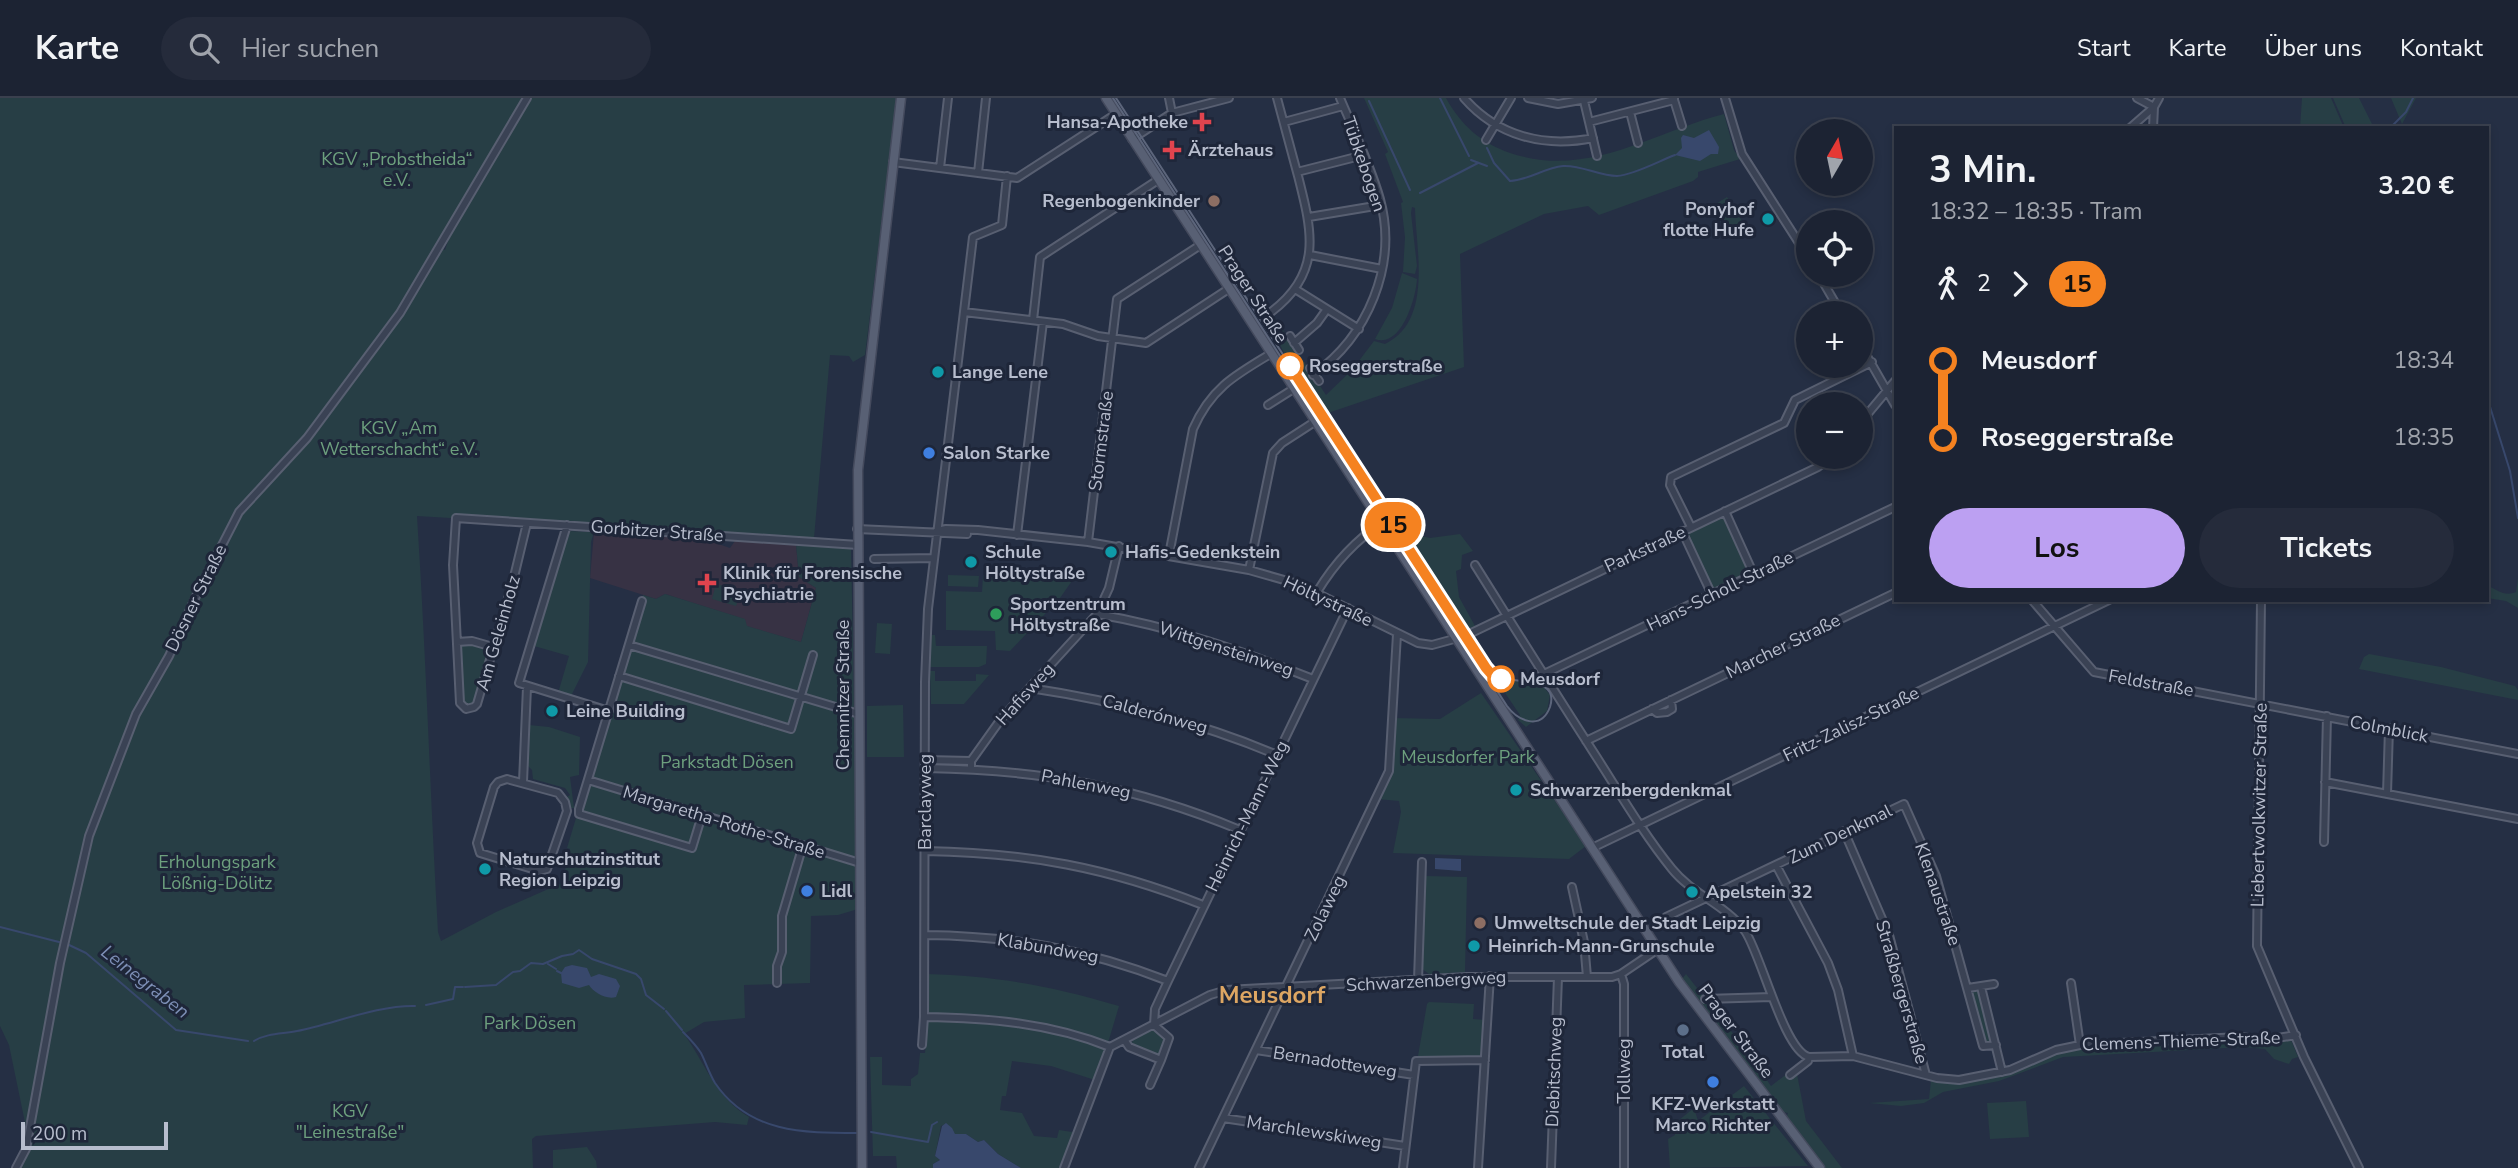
<!DOCTYPE html>
<html lang="de">
<head>
<meta charset="utf-8">
<style>
  body { margin:0; font-family:"Nunito Sans",sans-serif; background:#252b3b; color:#f1f3f6; height:100vh; display:flex; flex-direction:column; font-size:26px; white-space:nowrap }
  * { box-sizing:border-box; margin:0 }
  p { font-size:23px; color:#a0a4ac }
  .icon { flex:none; width:38px; height:38px; fill:none; stroke:currentColor; stroke-width:2; stroke-linecap:round; stroke-linejoin:round }
  .map { position:relative; flex:1; overflow:hidden }
  .sheet { position:absolute; left:1894px; top:28px; width:595px; height:476px; display:flex; flex-direction:column; background:#1c2333; border-radius:0px; box-shadow:0 4px 10px #0003,0 0 0 2px #3a404e }
  .sheet>* { flex:none }
  .badge { padding:0 14px; border-radius:23px; font-size:24px; line-height:46px }
  .needle { width:46px; rotate:9deg }
  .tools { position:absolute; left:1796px; top:21px; display:grid; gap:14px }
  .tools a { display:grid; place-items:center; width:77px; height:77px; border-radius:50%; background:#1c2333; box-shadow:0 4px 10px #0003,0 0 0 2px #3a404e; font-size:35px }
  .scale { position:absolute; left:21px; bottom:18px; width:147px; box-sizing:border-box; padding-left:7px; border:4px solid #b7bdcd; border-top:0; font-size:19px; line-height:24px; white-space:nowrap; color:#b7bdcd; -webkit-text-stroke:5px #1e2639; paint-order:stroke }
  .map>.badge { position:absolute; translate:-50% -50%; box-shadow:0 0 0 4px #fff }
  .legs { display:flex; align-items:center; gap:10px; height:77px; padding:0 35px; font-size:23px }
  .legs p { margin-inline-start:auto }
  .overview { display:flex; align-items:center; justify-content:space-between; height:119px; padding:0 35px }
  h1 { font-size:38px; font-weight:700; line-height:52px }
  .action { display:flex; gap:14px; margin-top:auto; padding:14px 35px }
  .action a { flex:1; height:80px; border-radius:42px; background:#bca0f2; color:#111; font-size:28px; font-weight:700; line-height:80px; text-align:center }
  .action a+a { background:#252b3b; color:#f1f3f6 }
  ul { padding:0 35px; list-style:none }
  li { display:flex; align-items:center; gap:24px; height:77px; font-size:26px }
  li i { display:grid; place-items:center; width:10px; height:100%; margin:0 9px; background:currentColor }
  li i::after { content:''; width:18px; height:18px; margin:-9px; border:5px solid; border-radius:50%; background:#1c2333 }
  li p { margin-inline-start:auto }
  li:first-child i { background:linear-gradient(#0000 50%,currentColor 0) }
  li:last-child i { background:linear-gradient(currentColor 50%,#0000 0) }
  header { display:flex; align-items:center; gap:42px; box-sizing:border-box; height:98px; padding:0 35px; background:#1c2333; border-bottom:2px solid #3a404e }
  header strong { font-size:33px }
  nav { display:flex; gap:38px; margin-inline-start:auto; font-size:24px }
  .search { width:490px; height:63px; background:#252b3b; display:flex; align-items:center; gap:18px; box-sizing:border-box; padding:0 24px; border-radius:38px; color:#a0a4ac; font-size:26px }
  .map>svg:first-child { display:block }
  .medical { fill:#373244 }
  .green { fill:#273e45 }
  .water { fill:#38486c }
  .lines { fill:none; stroke-linecap:round; stroke-linejoin:round }
  .stream { stroke:#38486c; stroke-width:2 }
  .minor-casing { stroke:#585f71; stroke-width:10 }
  .major-casing { stroke:#444a5d; stroke-width:11 }
  .minor { stroke:#3a4254; stroke-width:6 }
  .major { stroke:#586074; stroke-width:8 }
  .tram { stroke:#5c657b; stroke-width:2 }
  .line-1-casing { stroke:#fff; stroke-width:16 }
  .line-1 { stroke:#f58220; stroke-width:10 }
  .health-dot { fill:#e0444e; stroke:#1e2639; stroke-width:2.5 }
  .education-dot { fill:#8d6e63; stroke:#1e2639; stroke-width:2.5 }
  .culture-dot { fill:#0f9aa8; stroke:#1e2639; stroke-width:2.5 }
  .stop-1-dot { fill:#fff; stroke:#f58220; stroke-width:3.5 }
  .shop-dot { fill:#3f7fe0; stroke:#1e2639; stroke-width:2.5 }
  .leisure-dot { fill:#2e9e5b; stroke:#1e2639; stroke-width:2.5 }
  .service-dot { fill:#5c6f8a; stroke:#1e2639; stroke-width:2.5 }
  .labels { text-anchor:middle; dominant-baseline:central; stroke-width:6; stroke-linejoin:round; paint-order:stroke }
  .poi-label { font-size:18px; font-weight:bold; fill:#b7bdcd; stroke:#1e2639; text-anchor:start }
  .park-label { font-size:18px; fill:#6da07e; stroke:#1e2639 }
  .street-label { font-size:18px; fill:#b7bdcd; stroke:#1e2639 }
  .stop-label { font-size:18px; font-weight:bold; fill:#b7bdcd; stroke:#1e2639; text-anchor:start }
  .water-label { font-size:19px; font-style:italic; fill:#7d8fb6; stroke:#1e2639 }
  .district-label { font-size:24px; font-weight:bold; fill:#dda663; stroke:#1e2639 }
</style>
</head>
<body>
<header>
<strong>Karte</strong>
<div class="search"><svg class="icon" aria-label="search" viewBox="0 0 24 24"><circle cx="10" cy="10" r="6"/><path d="M15 15l6 6"/></svg>Hier suchen</div>
<nav><a>Start</a><a>Karte</a><a>Über uns</a><a>Kontakt</a></nav>
</header>
<div class="map">
<svg width="2518" height="1070" viewBox="0 0 2518 1070">
  <rect width="100%" height="100%" fill="#252f44"/>
  <path class="medical" d="M594,434L701,440L730,450L735,443L796,446L799,479L816,490L801,544L746,528L744,521L665,496L656,501L590,480Z"/>
  <path class="green" d="M0,0H523L378,249L410,206L441,151L445,152L452,132L530,0H897L865,257L853,264L849,258L830,257L814,440L468,418L467,421L417,418C426,556 430,695 438,834L441,843L496,814L562,785L570,751L567,750L643,497L656,501L665,496L745,521L747,528L801,544L816,490L799,479L796,446L851,449L858,811L838,817L811,818L810,885L744,887L745,920L704,924L684,936C705,965 716,1000 749,1019L747,1027L715,1024L536,1038L532,1041L533,1070H19L24,1062L28,1039L9,947L0,928Z
    M1364,0H1446C1461,27 1481,45 1510,55C1589,81 1650,35 1724,16L1734,52L1740,61L1698,74V79L1693,83L1599,117L1588,108L1544,116L1460,156L1464,269L1325,316L1287,260L1264,218L1272,215L1326,297L1352,272L1374,243L1385,246C1433,223 1416,152 1415,110L1412,109L1411,115L1417,168L1415,176L1403,174L1405,139L1401,105L1403,104L1385,56L1388,54Z
    M2302,0H2331L2344,30H2300Z
    M2333,0H2359L2374,30H2346Z
    M2391,0H2416L2402,26Z
    M1727,99L1742,123L1729,131L1714,107Z
    M1402,175L1417,181C1416,200 1401,251 1375,241L1392,210Z
    M1725,417L1749,472L1712,493L1686,435Z
    M568,433L594,434L591,444L588,564L571,598L558,595L569,558L534,548Z
    M1400,433L1430,440L1460,436L1473,453L1462,457L1461,471L1456,473L1459,499L1475,528L1464,533Z
    M1001,475H1013V479H1018L1020,476L1051,478V481L1074,480L1060,500L1010,553L996,552L995,533L946,532V493L982,494L983,477H1000Z
    M948,477L979,478L978,489L948,488Z
    M2518,480V513V510L2506,503L2487,500V487C2497,492 2505,499 2516,494Z
    M716,486L741,493L736,508L712,501Z
    M877,525L892,526L890,556L875,555Z
    M930,537H935L936,548H987L986,566L979,569H930Z
    M457,544L493,549L477,606L462,610Z
    M2369,556L2441,569L2515,588L2518,592V602L2359,571L2364,559Z
    M930,573H935V583H976V576L989,577L964,606H931Z
    M1501,581L1542,587L1550,597L1547,613L1526,629L1518,622L1520,617L1499,586Z
    M1481,595L1586,748L1569,761L1393,755L1401,714L1399,703L1377,701L1389,673L1392,620L1440,621Z
    M903,607L904,659H867V608Z
    M529,627L549,629L580,639L579,677L570,679L574,710H569L567,699L570,697L565,690L533,681L532,672L527,667Z
    M1425,778L1467,779L1465,874L1429,876L1421,870Z
    M927,876C997,878 1052,888 1119,908L1108,945C1051,923 993,918 932,916L928,914Z
    M1686,876L1742,947L1771,988L1788,975L1792,980L1797,976L1806,1023L1842,1070H1825L1786,1020L1788,1015L1783,1014L1683,884L1682,881Z
    M1974,892H1979L1993,945L1985,948L1972,896Z
    M1429,904L1474,906L1473,921L1485,922L1483,959L1480,961H1421L1418,958L1427,906Z
    M931,922C991,924 1049,929 1106,951L1095,982L1051,968L1012,963L1006,998H1002L1000,1012L1022,1015L1034,1038L1057,1040L1059,1032L1072,1034V1042L1061,1070H1021L998,1056L984,1042L978,1044L966,1036H955L946,1026L941,1028L935,1058L940,1062L933,1066V1070H897L896,1058H873L870,959H882V987L911,988V981L918,976L920,955H925L928,923Z
    M1154,931L1166,941L1159,959L1131,947L1133,942Z
    M2291,942L2298,959L2292,961L2289,966L2274,961L2265,951L2243,949L2063,959L1999,983L1943,994L1924,1005L1901,1008L1869,1005L1929,1001L1931,982C1958,986 1987,983 2013,974C2034,967 2053,956 2075,950Z
    M1744,988L1808,1068L1670,1070L1668,1041L1675,1037L1674,1026L1694,1010L1698,1023Z
    M2026,1003L2029,1039L1990,1041L1987,1005Z
    M587,1049L596,1063L597,1070H553V1052Z"/>
  <path class="water" d="M1709,32L1719,49L1718,56H1711L1700,63L1675,57L1682,50L1681,40L1683,37L1694,40Z
    M1435,760L1461,761V773L1435,771Z
    M572,867L587,870L591,879L599,876L616,881L620,888L616,899C606,902 593,894 589,887L579,890L562,885L561,875L565,869Z
    M946,1025L952,1030L955,1036H966L978,1044L984,1042L998,1056L1021,1070H933V1066L940,1062L935,1058L942,1028Z"/>
  <g class="lines">
    <path class="stream" d="M1440,0L1469,58
      M1369,3L1410,92
      M2390,30L2406,14L2413,0
      M1487,50L1494,65L1510,83C1529,82 1544,70 1563,68C1582,67 1599,78 1617,78C1634,77 1659,63 1675,57
      M1471,62L1487,68
      M1420,95L1478,65
      M2487,299L2510,373L2518,420
      M0,829L59,844
      M67,846L86,855L176,932L248,943
      M548,866L556,871
      M557,873L561,875
      M465,889L496,887L513,874L520,873L531,865L543,866L562,858L573,856L579,852L592,861L636,876L641,881L646,897L664,911
      M426,907L453,901L455,889H463
      M666,913L682,932
      M683,934C689,940 696,947 701,955C706,965 709,975 715,985C749,1035 803,1035 858,1035
      M254,943C267,935 282,936 297,933C333,926 378,907 415,908
      M871,1034L928,1044L932,1027L937,1024"/>
    <defs>
      <path id="minor" d="M1169,0L1172,15
        M1464,0C1497,38 1544,50 1593,40
        M1528,0L1558,6L1592,0
        M1725,0L1742,56L1808,159
        M2137,0L2154,9
        M1674,2L1682,28
        M1584,3L1597,58
        M1630,14L1638,45
        M1284,24L1343,8
        M1589,24L1674,2V0
        M2130,30L2154,9L2159,0
        M2153,30L2154,9
        M1132,41L1172,15L1229,0
        M1486,42L1511,0
        M893,64L1017,80L1116,16
        M940,70L948,0
        M1297,74L1364,57
        M978,75L986,0
        M1309,119L1381,107
        M1310,157L1382,171
        M1819,177L1841,215
        M1295,191L1359,231
        M964,214L1063,226L1098,238L1146,245L1230,190
        M1271,214C1323,175 1312,133 1298,78C1291,52 1284,26 1277,0
        M1033,222L1040,159L1158,82
        M1290,238L1299,252
        M1294,245L1317,225L1327,211
        M1860,246L1895,307
        M1310,270L1319,283
        M1313,277C1368,238 1398,167 1380,101C1370,66 1354,33 1340,0
        M1268,307L1295,290
        M1860,325L1895,283
        M1725,413L1754,477
        M527,425L513,483L477,606L474,609L466,611L460,605L453,467L456,420L858,447
        M567,427L519,585L609,613
        M1691,429L1670,387L1671,379L1784,325L1795,302L1872,264
        M857,431L967,436
        M937,433L946,431L978,432L1088,444L1249,472L1298,486L1418,545L1432,547L1465,538L1818,369L1832,359
        M1682,433L1712,497
        M1017,437L1043,224
        M1088,444L1117,201L1202,146
        M1169,457L1193,331C1211,290 1235,277 1272,255
        M874,461L934,460
        M1475,467C1514,529 1552,590 1592,652C1618,692 1642,734 1672,771C1692,796 1726,807 1745,833C1761,856 1784,953 1809,959
        M1249,472L1273,355L1282,345L1316,323
        M1317,494C1334,466 1354,443 1382,425
        M2032,502L2094,574L2518,656
        M2261,502L2257,848L2304,959L2359,1070
        M642,503L579,711V716L692,750L702,717
        M1097,516C1173,529 1242,553 1313,581
        M457,544L472,543L493,549
        M629,547L859,616
        M1544,576L1895,409
        M619,578L791,631L813,557
        M1030,590C1116,603 1197,623 1277,657
        M1652,611L1657,615L1667,614L1672,611L1671,602
        M1586,643L1895,495
        M926,662L971,663
        M926,670C1041,672 1134,688 1240,732
        M971,671V663L1001,621L1097,516L1109,490L1119,448
        M507,681L558,695L565,704L567,713L547,771L539,773L480,755L477,745L494,689L498,684Z
        M588,682L860,765
        M523,684L527,589
        M2325,684L2518,721
        M2387,696L2389,630
        M1844,733L1889,837L1926,977
        M2324,744L2327,618
        M1592,750L2109,502
        M925,753C1029,755 1106,769 1203,807
        M1776,767L1828,865L1838,892L1853,958
        M1572,789L1584,844L1587,879
        M1666,819L1904,706L1936,778L1983,948L1996,947
        M925,837C1012,838 1086,851 1168,883
        M1621,876L1624,886V1070
        M1418,882L1422,764
        M777,885V868L782,854V818L803,747
        M2071,885L2080,947
        M1981,889L2002,974
        M1968,890L1994,886
        M1705,901L1772,899
        M924,919C989,920 1050,925 1110,949
        M1154,927L1155,911L1168,883L1348,510
        M1125,943L1129,949L1161,962L1169,940L1154,927
        M922,947L924,919L925,584L928,511L973,139L1002,127L1007,78
        M1256,952L1414,977
        M1790,977L1808,963L1809,959L1853,958L1937,980L1959,982L2010,972L2056,952L2080,947L2240,939L2265,942L2296,937
        M1150,987L1161,962
        M1223,1020L1405,1048
        M16,1070L26,1051L60,865L89,738L136,616L169,558L197,496L239,414L307,340L400,215L527,0
        M1064,1070L1110,949L1210,897L1227,892L1467,879H1612L1621,876L1658,851
        M1199,1070L1389,673L1397,536
        M1403,1070L1416,963L1485,962
        M1478,1070L1490,878
        M1551,1070L1558,879"/>
      <path id="major" d="M1106,0L1679,884L1820,1070
        M862,1070L858,372L901,0"/>
    </defs>
    <use href="#minor" class="minor-casing"/>
    <use href="#major" class="major-casing"/>
    <use href="#minor" class="minor"/>
    <use href="#major" class="major"/>
    <path class="tram" d="M1113,0L1507,608C1518,623 1541,633 1550,609C1561,574 1504,590 1489,573L1116,0"/>
  </g>
  <g class="lines">
    <defs>
      <path id="line-1" d="M1290,268L1486,570L1493,578L1501,581"/>
    </defs>
    <use href="#line-1" class="line-1-casing"/>
    <use href="#line-1" class="line-1"/>
  </g>
  <g class="health-dot">
    <path d="M1198.5 13.5h7v7h7v7h-7v7h-7v-7h-7v-7h7z"/>
    <path d="M1168.5 41.5h7v7h7v7h-7v7h-7v-7h-7v-7h7z"/>
    <path d="M703.5 474.5h7v7h7v7h-7v7h-7v-7h-7v-7h7z"/>
  </g>
  <g class="education-dot">
    <circle cx="1214" cy="103" r="7"/>
    <circle cx="1480" cy="825" r="7"/>
  </g>
  <g class="culture-dot">
    <circle cx="1768" cy="121" r="7"/>
    <circle cx="938" cy="274" r="7"/>
    <circle cx="1111" cy="454" r="7"/>
    <circle cx="971" cy="464" r="7"/>
    <circle cx="552" cy="613" r="7"/>
    <circle cx="1516" cy="692" r="7"/>
    <circle cx="485" cy="771" r="7"/>
    <circle cx="1692" cy="794" r="7"/>
    <circle cx="1474" cy="848" r="7"/>
  </g>
  <g class="stop-1-dot">
    <circle cx="1290" cy="268" r="12"/>
    <circle cx="1501" cy="581" r="12"/>
  </g>
  <g class="shop-dot">
    <circle cx="929" cy="355" r="7"/>
    <circle cx="807" cy="793" r="7"/>
    <circle cx="1713" cy="984" r="7"/>
  </g>
  <circle class="leisure-dot" cx="996" cy="516" r="7"/>
  <circle class="service-dot" cx="1683" cy="932" r="7"/>
  <g class="labels">
    <g class="poi-label">
      <text x="1188" y="24" text-anchor="end">Hansa-Apotheke</text>
      <text x="1188" y="52">Ärztehaus</text>
      <text x="1200" y="103" text-anchor="end">Regenbogenkinder</text>
      <text x="1754" y="111" text-anchor="end">Ponyhof<tspan x="1754" dy="21">flotte Hufe</tspan></text>
      <text x="952" y="274">Lange Lene</text>
      <text x="943" y="355">Salon Starke</text>
      <text x="985" y="454">Schule<tspan x="985" dy="21">Höltystraße</tspan></text>
      <text x="1125" y="454">Hafis-Gedenkstein</text>
      <text x="723" y="475">Klinik für Forensische<tspan x="723" dy="21">Psychiatrie</tspan></text>
      <text x="1010" y="506">Sportzentrum<tspan x="1010" dy="21">Höltystraße</tspan></text>
      <text x="566" y="613">Leine Building</text>
      <text x="1530" y="692">Schwarzenbergdenkmal</text>
      <text x="499" y="761">Naturschutzinstitut<tspan x="499" dy="21">Region Leipzig</tspan></text>
      <text x="821" y="793">Lidl</text>
      <text x="1706" y="794">Apelstein 32</text>
      <text x="1494" y="825">Umweltschule der Stadt Leipzig</text>
      <text x="1488" y="848">Heinrich-Mann-Grunschule</text>
      <text x="1683" y="954" text-anchor="middle">Total</text>
      <text x="1713" y="1006" text-anchor="middle">KFZ-Werkstatt<tspan x="1713" dy="21">Marco Richter</tspan></text>
    </g>
    <g class="park-label">
      <text x="397" y="61">KGV „Probstheida“<tspan x="397" dy="21">e.V.</tspan></text>
      <text x="399" y="330">KGV „Am<tspan x="399" dy="21">Wetterschacht“ e.V.</tspan></text>
      <text x="1468" y="659">Meusdorfer Park</text>
      <text x="727" y="664">Parkstadt Dösen</text>
      <text x="217" y="764">Erholungspark<tspan x="217" dy="21">Lößnig-Dölitz</tspan></text>
      <text x="530" y="925">Park Dösen</text>
      <text x="350" y="1013">KGV<tspan x="350" dy="21">"Leinestraße"</tspan></text>
    </g>
    <g class="street-label">
      <text transform="translate(1364 66) rotate(71)">Tübkebogen</text>
      <text transform="translate(1253 196) rotate(57)">Prager Straße</text>
      <text transform="translate(1101 343) rotate(-83)">Stormstraße</text>
      <text transform="translate(657 433) rotate(4)">Gorbitzer Straße</text>
      <text transform="translate(1645 451) rotate(-25)">Parkstraße</text>
      <text transform="translate(1720 493) rotate(-26)">Hans-Scholl-Straße</text>
      <text transform="translate(196 500) rotate(-64)">Dösner Straße</text>
      <text transform="translate(1328 503) rotate(25)">Höltystraße</text>
      <text transform="translate(498 535) rotate(-74)">Am Geleinholz</text>
      <text transform="translate(1783 548) rotate(-26)">Marcher Straße</text>
      <text transform="translate(1226 551) rotate(18)">Wittgensteinweg</text>
      <text transform="translate(2151 585) rotate(10)">Feldstraße</text>
      <text transform="translate(1025 596) rotate(-48)">Hafisweg</text>
      <text transform="translate(843 597) rotate(-90)">Chemnitzer Straße</text>
      <text transform="translate(1155 616) rotate(15)">Calderónweg</text>
      <text transform="translate(1851 626) rotate(-26)">Fritz-Zalisz-Straße</text>
      <text transform="translate(2389 631) rotate(11)">Colmblick</text>
      <text transform="translate(1086 686) rotate(11)">Pahlenweg</text>
      <text transform="translate(925 704) rotate(-90)">Barclayweg</text>
      <text transform="translate(2259 707) rotate(-89)">Liebertwolkwitzer Straße</text>
      <text transform="translate(1247 718) rotate(-64)">Heinrich-Mann-Weg</text>
      <text transform="translate(724 724) rotate(17)">Margaretha-Rothe-Straße</text>
      <text transform="translate(1840 736) rotate(-26)">Zum Denkmal</text>
      <text transform="translate(1938 796) rotate(71)">Klenaustraße</text>
      <text transform="translate(1325 810) rotate(-64)">Zolaweg</text>
      <text transform="translate(1048 850) rotate(10)">Klabundweg</text>
      <text transform="translate(1426 883) rotate(-3)">Schwarzenbergweg</text>
      <text transform="translate(1902 894) rotate(74)">Straßbergerstraße</text>
      <text transform="translate(1736 933) rotate(53)">Prager Straße</text>
      <text transform="translate(2181 943) rotate(-2)">Clemens-Thieme-Straße</text>
      <text transform="translate(1335 964) rotate(9)">Bernadotteweg</text>
      <text transform="translate(1624 973) rotate(-90)">Tollweg</text>
      <text transform="translate(1554 974) rotate(-88)">Diebitschweg</text>
      <text transform="translate(1314 1034) rotate(9)">Marchlewskiweg</text>
    </g>
    <g class="stop-label">
      <text x="1309" y="268">Roseggerstraße</text>
      <text x="1520" y="581">Meusdorf</text>
    </g>
    <g class="water-label">
      <text transform="translate(145 884) rotate(38)">Leinegraben</text>
    </g>
    <g class="district-label">
      <text x="1272" y="897">Meusdorf</text>
    </g>
  </g>
</svg>
<div class="tools">
<a><svg class="needle" viewBox="-14 -14 28 28"><path d="M0-13l5 13h-10z" fill="#e53935"/><path d="M0 13l5-13h-10z" fill="#a0a4ac"/></svg></a>
<a><svg class="icon" aria-label="locate" viewBox="0 0 24 24"><circle cx="12" cy="12" r="6"/><path d="M12 2v4M12 18v4M2 12h4M18 12h4"/></svg></a>
<a>+</a>
<a>−</a>
</div>
<div class="scale">200 m</div>
<b class="badge" style="left:1393px;top:427px;background:#f58220;color:#111">15</b>
<section class="sheet">
<div class="overview"><div><h1>3 Min.</h1><p>18:32 – 18:35 · Tram</p></div><b>3.20 €</b></div>
<div class="legs"><svg class="icon" aria-label="walk" viewBox="0 0 24 24"><circle cx="13" cy="4" r="2"/><path d="M13 8l-2 6 4 7M11 14l-3 7M7 12l3-4h3l4 4"/></svg>2<svg class="icon" aria-label="forward" viewBox="0 0 24 24"><path d="M9 5l7 7-7 7"/></svg><b class="badge" style="background:#f58220;color:#111">15</b></div>
<ul>
<li><i style="color:#f58220"></i><b>Meusdorf</b><p>18:34</p></li>
<li><i style="color:#f58220"></i><b>Roseggerstraße</b><p>18:35</p></li>
</ul>
<div class="action"><a>Los</a><a>Tickets</a></div>
</section>
</div>
</body>
</html>
